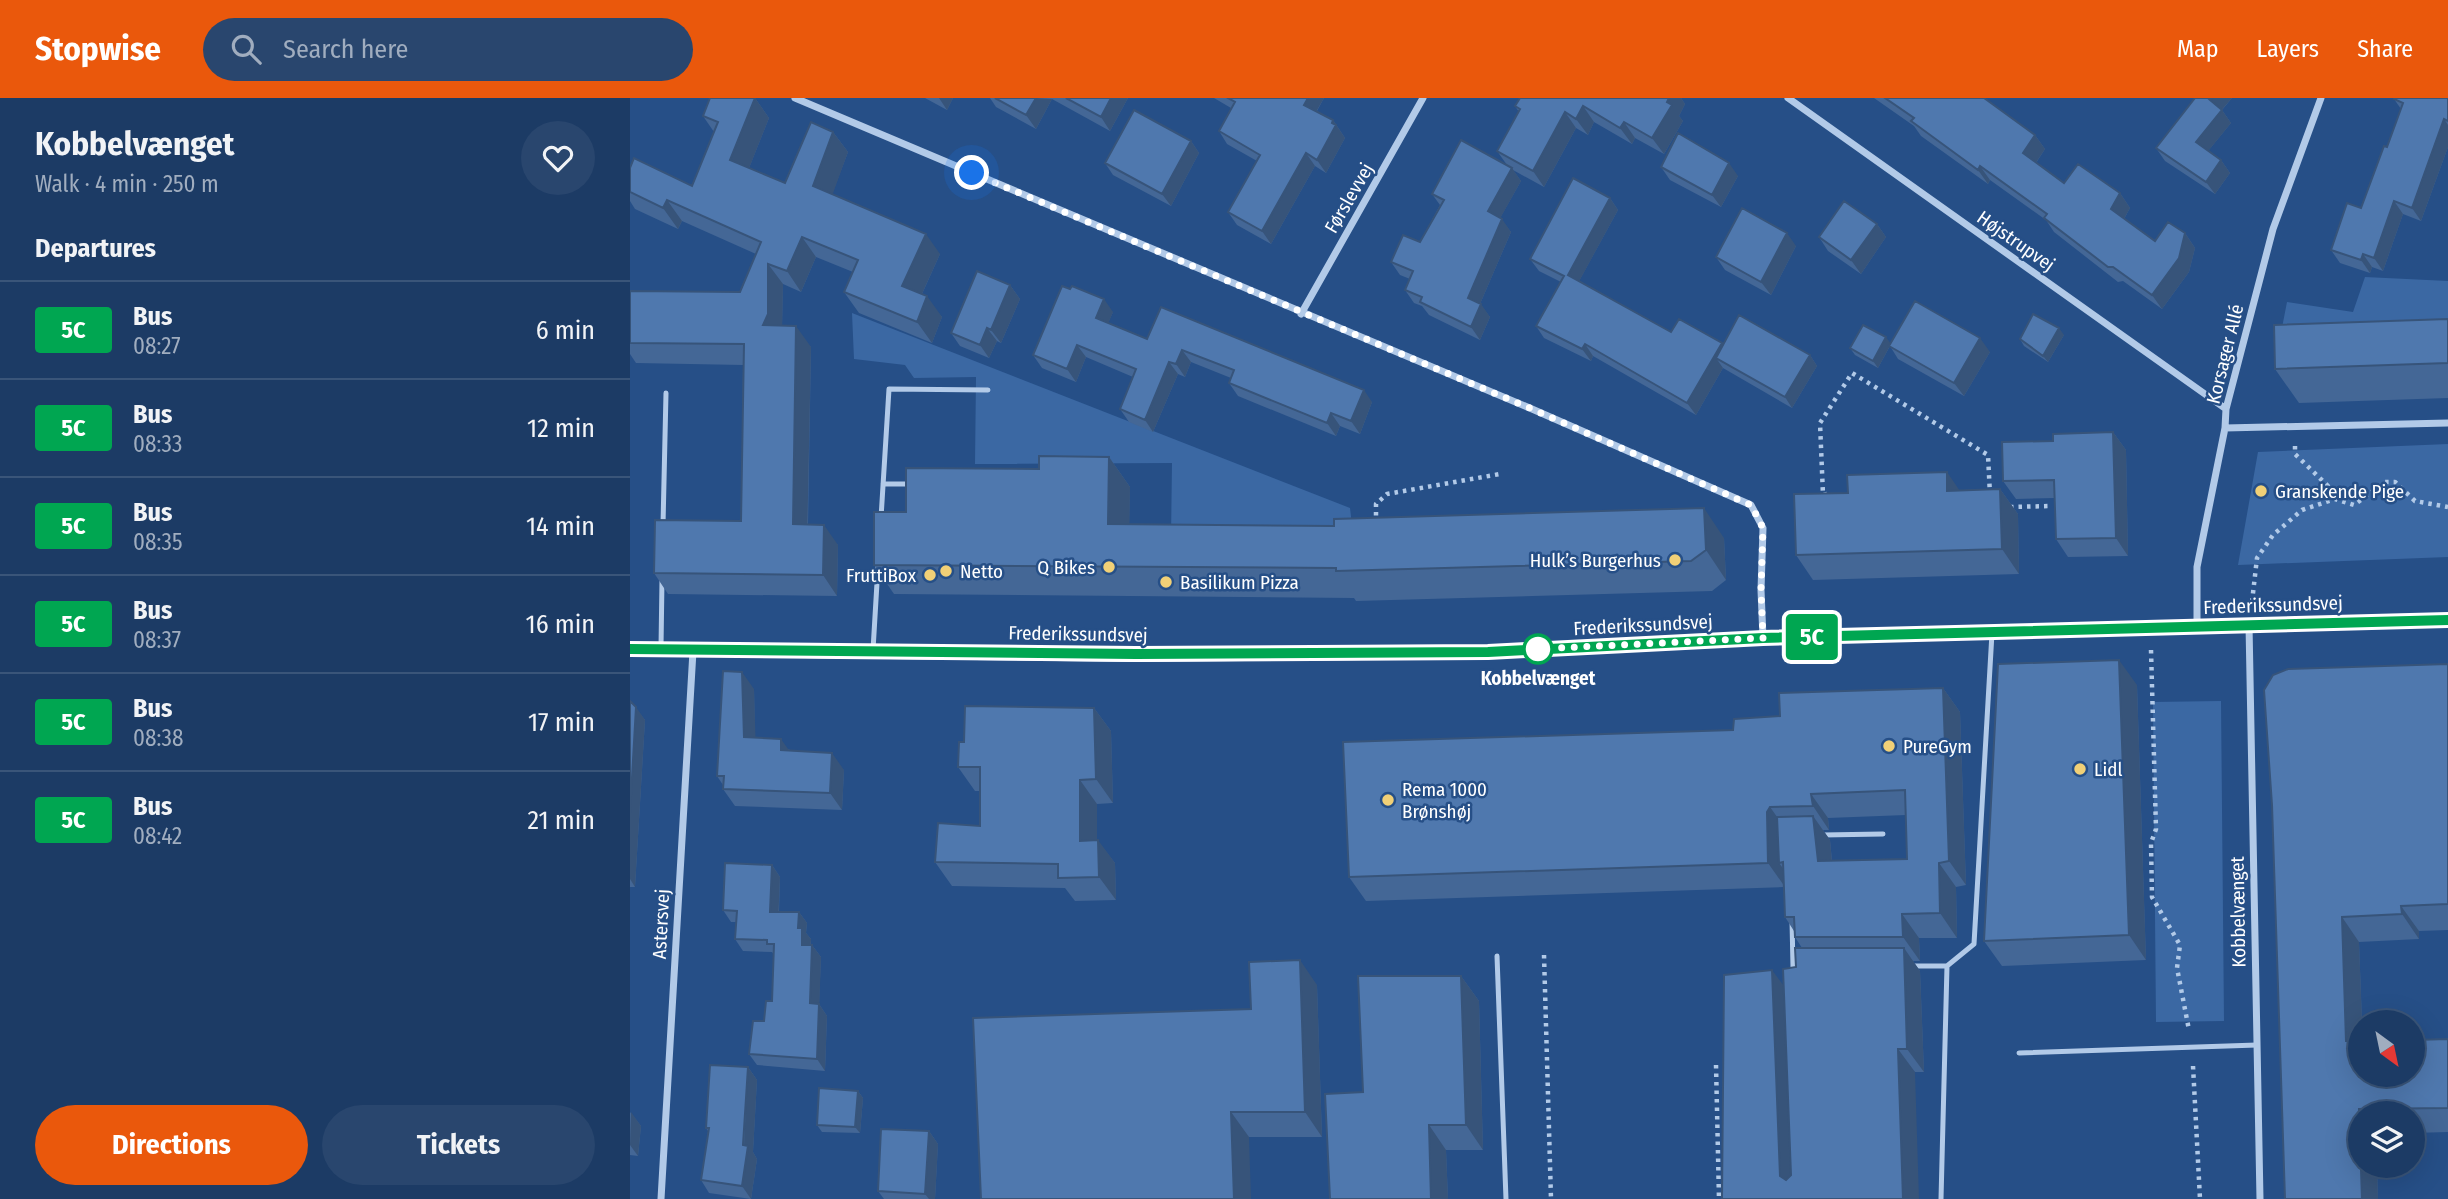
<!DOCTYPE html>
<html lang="en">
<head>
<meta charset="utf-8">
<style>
  body { margin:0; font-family:"Fira Sans Condensed",sans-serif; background:#29466e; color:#f1f3f6; height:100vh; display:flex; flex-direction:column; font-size:26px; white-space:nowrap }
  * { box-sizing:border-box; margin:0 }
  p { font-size:23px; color:#a0adbf }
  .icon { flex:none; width:38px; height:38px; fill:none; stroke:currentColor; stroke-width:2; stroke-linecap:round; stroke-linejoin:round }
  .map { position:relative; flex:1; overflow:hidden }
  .sheet { display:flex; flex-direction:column; background:#1c3b65; width:630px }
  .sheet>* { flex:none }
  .badge { padding:0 14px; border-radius:5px; font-size:24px; line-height:46px }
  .needle { width:46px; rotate:147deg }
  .tools { position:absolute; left:1718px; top:912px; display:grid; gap:14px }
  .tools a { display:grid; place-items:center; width:77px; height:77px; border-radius:50%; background:#1c3b65; box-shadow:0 7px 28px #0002,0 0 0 2px #3a5579; font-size:35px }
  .you { position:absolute; width:35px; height:35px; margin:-18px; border:5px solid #fff; border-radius:50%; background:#1a73e8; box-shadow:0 0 0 10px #1a73e833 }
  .map>.badge { position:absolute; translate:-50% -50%; box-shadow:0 0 0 4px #fff }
  h2 { padding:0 35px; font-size:26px; line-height:63px }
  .round { display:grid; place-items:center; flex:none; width:74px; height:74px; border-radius:37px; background:#29466e }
  .summary { display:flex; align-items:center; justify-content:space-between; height:119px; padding:0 35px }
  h1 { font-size:33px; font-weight:700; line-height:52px }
  .cta { display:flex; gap:14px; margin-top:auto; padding:14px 35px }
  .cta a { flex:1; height:80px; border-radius:42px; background:#ea580c; color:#fff; font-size:28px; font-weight:700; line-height:80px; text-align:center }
  .cta a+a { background:#29466e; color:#f1f3f6 }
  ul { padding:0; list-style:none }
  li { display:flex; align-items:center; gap:21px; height:98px; padding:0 35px; border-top:2px solid #3a5579 }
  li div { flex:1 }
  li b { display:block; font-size:26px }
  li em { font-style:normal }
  li .badge { min-width:77px; font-weight:700; text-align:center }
  header { display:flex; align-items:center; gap:42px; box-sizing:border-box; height:98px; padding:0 35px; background:#ea580c; color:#fff }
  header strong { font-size:33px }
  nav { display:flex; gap:38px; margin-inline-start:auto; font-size:24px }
  .search { width:490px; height:63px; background:#29466e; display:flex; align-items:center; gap:18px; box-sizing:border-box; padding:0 24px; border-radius:38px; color:#a0adbf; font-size:26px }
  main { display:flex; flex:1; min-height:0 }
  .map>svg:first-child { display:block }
  .green { fill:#3b68a3 }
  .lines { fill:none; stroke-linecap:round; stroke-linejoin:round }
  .path { stroke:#b2cae8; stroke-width:4.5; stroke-dasharray:3.5 5; stroke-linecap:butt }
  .service { stroke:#b2cae8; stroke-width:5 }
  .minor { stroke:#b2cae8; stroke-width:7 }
  .secondary { stroke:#dce7f7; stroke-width:14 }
  .wall { fill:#446796; fill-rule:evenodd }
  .shaded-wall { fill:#37547a }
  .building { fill:#4f78ae; stroke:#37547a; stroke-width:2 }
  .line-casing { stroke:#fff; stroke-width:16 }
  .line { stroke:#00a651; stroke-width:10 }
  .walk { stroke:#fff; stroke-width:7; stroke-dasharray:0 12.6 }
  .poi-dot { fill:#f1d077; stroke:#264f87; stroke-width:2.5 }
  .stop-dot { fill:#fff; stroke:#00a651; stroke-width:3.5 }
  .labels { text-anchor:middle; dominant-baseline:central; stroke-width:5; stroke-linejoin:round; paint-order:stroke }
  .street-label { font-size:19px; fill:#fff; stroke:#264f87 }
  .poi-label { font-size:19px; fill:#fff; stroke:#264f87; text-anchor:start }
  .stop-label { font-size:19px; font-weight:bold; fill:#fff; stroke:#264f87 }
</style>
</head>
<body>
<header>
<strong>Stopwise</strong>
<div class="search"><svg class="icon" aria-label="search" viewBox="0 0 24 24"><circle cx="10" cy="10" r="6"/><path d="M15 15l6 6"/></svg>Search here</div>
<nav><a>Map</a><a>Layers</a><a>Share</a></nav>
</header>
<main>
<section class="sheet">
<div class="summary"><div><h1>Kobbelvænget</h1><p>Walk · 4 min · 250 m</p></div><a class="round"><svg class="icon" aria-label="heart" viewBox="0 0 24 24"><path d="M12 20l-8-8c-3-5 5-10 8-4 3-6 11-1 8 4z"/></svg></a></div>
<h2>Departures</h2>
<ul>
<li><span class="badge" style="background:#00a651;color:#fff">5C</span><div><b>Bus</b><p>08:27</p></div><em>6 min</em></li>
<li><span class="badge" style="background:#00a651;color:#fff">5C</span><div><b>Bus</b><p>08:33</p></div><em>12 min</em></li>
<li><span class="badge" style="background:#00a651;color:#fff">5C</span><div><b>Bus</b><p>08:35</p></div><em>14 min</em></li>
<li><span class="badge" style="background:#00a651;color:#fff">5C</span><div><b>Bus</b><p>08:37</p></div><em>16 min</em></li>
<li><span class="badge" style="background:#00a651;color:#fff">5C</span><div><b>Bus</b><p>08:38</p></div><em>17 min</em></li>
<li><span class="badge" style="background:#00a651;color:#fff">5C</span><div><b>Bus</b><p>08:42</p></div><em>21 min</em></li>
</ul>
<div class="cta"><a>Directions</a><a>Tickets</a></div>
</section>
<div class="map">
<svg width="1818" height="1101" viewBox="0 0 1818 1101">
  <rect width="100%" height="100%" fill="#264f87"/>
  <path class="green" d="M1735,179L1818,183V234L1650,240L1657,204L1723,214Z
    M222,215L720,410L724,444L541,440L542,365L345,366L346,279L284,280L275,267L224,261Z
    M1818,346V459L1608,467L1628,354Z
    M1591,603L1594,923L1526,924L1523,604Z"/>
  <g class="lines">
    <path class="path" d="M1665,348V356L1698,388L1705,401
      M1197,396L1193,397L1190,325L1222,275L1358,357L1360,397
      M1380,409L1421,408
      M746,426V406L757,396L870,376
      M1622,504L1627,460L1643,437L1672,412L1705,401L1724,407L1755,384H1765L1785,403L1818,409
      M1521,552L1526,731L1521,745L1522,799L1550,847L1547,870L1559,932
      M914,857L921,1101
      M1086,967L1089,1101
      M1563,968L1570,1101"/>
    <path class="service" d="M253,386H282
      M251,420L259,291L358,292
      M33,427L36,295
      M31,549L32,482
      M243,552L248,468
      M1192,737L1253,736
      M1162,823L1163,869H1170
      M867,858L876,1101
      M1282,868H1317
      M1389,955L1627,947
      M1311,1101L1317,868L1344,846L1362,535"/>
    <path class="minor" d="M165,0L902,311L1121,407L1133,430L1131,492L1133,540
      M1158,0L1596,311
      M671,216L793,0
      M1595,330L1818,325
      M1619,527L1630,1101
      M1567,528V469L1595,330L1596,311L1643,131L1691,0
      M31,1101L63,553"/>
    <path class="secondary" d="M0,551L506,557L858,554L1133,540L1818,522"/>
  </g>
  <path class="wall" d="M125,0L139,20L119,70L155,85L203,34L218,54L202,96L310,156L292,196L312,219L302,245L229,215L214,194L223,174L186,159L171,194L153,186L152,228L181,249L178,427L208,447L207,498L38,496L24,475L111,423L113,267L6,265L0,256V193L110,194L126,156L52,123L48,131L5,111L0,103V70L62,88L84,34L73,18Z
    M295,0H323L317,12Z
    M360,0H498L480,33L422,1L406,31L366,9Z
    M584,0H694L687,13L703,22L715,40L696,75L685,68L641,146L607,127L598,114L627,63L597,46L589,33L601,10Z
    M921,0H1051L1055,6L1049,18L1053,23L1034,56L1005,40L1002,46L964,24L958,37L946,30L914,89L883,72L891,83L870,120L881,134L850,206L860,219L850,242L799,217L792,208L784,205L775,192L780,181L770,177L761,164L790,144L810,107L802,96L877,67L867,53L889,14L885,8Z
    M1244,0H1354L1405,37L1415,51L1406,65L1434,85L1490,95L1500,110L1494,121L1525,143L1555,135L1565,150L1559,174L1532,211L1493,183L1488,184L1424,134L1416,122L1360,82L1358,86L1291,38L1284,28Z
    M1565,0H1602L1592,12L1601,25L1578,53L1591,62L1600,75L1585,96L1535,63L1526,50Z
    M1818,0V49L1791,123L1773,116L1753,173L1742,169L1740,175L1710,165L1701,152L1731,110L1757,49L1771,11L1764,1Z
    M561,43L569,55L541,108L483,77L475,65Z
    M1031,69L1108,78L1091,109L1040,82Z
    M980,100L988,112L949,183L1041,234L1093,247L1180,257L1187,268L1162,310L1093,270L1066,317L963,258L961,263L914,240L906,228L931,184L909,173L900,161Z
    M1247,126L1256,139L1231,176L1198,153L1189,139Z
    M1166,148L1141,197L1095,172L1086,159Z
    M380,187L390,201L371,245L367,243L359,260L330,248L321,235Z
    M483,214L478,225L517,241L742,304L730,336L710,328L706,338L608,298L599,285L601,280L561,264L555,279L548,276L523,334L499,324L490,311L503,279L456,259L446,284L412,270L403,257Z
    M1818,221V300L1669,305L1645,271Z
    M1434,237L1418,264L1394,248L1390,241Z
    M1260,246L1360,254L1334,298L1268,261L1260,248L1248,270L1225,257L1220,250Z
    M1483,334L1496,352L1498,458L1438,459L1426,441L1425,400L1386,401L1373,383L1423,343Z
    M479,359L500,389L499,426L1094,440L1096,482L1082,493L726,503L724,500L264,496L244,467L276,414L409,371Z
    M1370,391L1388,416L1389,476L1183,482L1166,457L1218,395Z
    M1818,566V832L1789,833V841L1729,844L1732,924H1731V976L1818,941V1034L1783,1035V1015H1731L1747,1068L1748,1101H1655L1643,577Z
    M1507,587L1516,862L1372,868L1354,843Z
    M1313,590L1330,614L1336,787L1326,789L1327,840H1289L1290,863H1283L1290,873L1294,974H1285L1153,888L1166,869L1172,850L1165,839L1164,833L1155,819L1154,789L736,803L719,779L1103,632L1150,618ZM1276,717L1277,761L1202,763L1200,742L1193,732H1199L1198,720Z
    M124,591L125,639L214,672L212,712L105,708L93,691V687L87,678Z
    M0,603L15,622L5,789H0Z
    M464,610L481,633L483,705L467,706V742L485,765L486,802L445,803L435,790L322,788L305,764L350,728V693H345L328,669L334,644Z
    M142,767L150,779L149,814H169L177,825L176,835L181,841V847H182L191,859L189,906L197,918L195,973L127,967L119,956L142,903L144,857L142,854L113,853L105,841L106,824H101L93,812Z
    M831,878L849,903L853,1052H816L818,1101H700L733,994Z
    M687,887L692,1039H619L351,1101L621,911Z
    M118,969L127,982L123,1054L127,1061L121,1101L79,1095L71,1082L78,1033L76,1030Z
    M228,993L233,1000L230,1035L192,1034L187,1027Z
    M0,1014L11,1028L8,1058L0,1057Z
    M299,1033L308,1046L305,1101H254L248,1093Z"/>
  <path class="shaded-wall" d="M125,0L139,20L114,83L100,62Z
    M309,0H323L317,12Z
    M406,0L422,1L406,31L396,17Z
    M481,0H498L480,33L471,19Z
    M678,0H694L683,19L674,7Z
    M1039,0H1051L1055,6L1049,18L1053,23L1034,56L1022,40Z
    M1582,0H1602L1589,15L1580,2Z
    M953,8L964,24L958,37L946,21Z
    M1592,12L1601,25L1575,57L1566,44Z
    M935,14L946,30L914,89L903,73Z
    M1814,21L1818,27V49L1791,123L1782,110Z
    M703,22L715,40L696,75L687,62Z
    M994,24L1005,40L1002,46L990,30Z
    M203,34L218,54L198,109L183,88Z
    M1405,37L1415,51L1403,69L1393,55Z
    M561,43L569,55L541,108L532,96Z
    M676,55L685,68L641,146L632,133Z
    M1591,62L1600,75L1585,96L1576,84Z
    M1099,65L1108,78L1091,109L1082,97Z
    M1350,68L1360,82L1358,86L1348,72Z
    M882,70L891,83L867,126L858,113Z
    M1490,95L1500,110L1491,126L1481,111Z
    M980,100L988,112L946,189L938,177Z
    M37,102L52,123L48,131L33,110Z
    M1764,103L1773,116L1753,173L1744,160Z
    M872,121L881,134L847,213L838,200Z
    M1247,126L1256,139L1231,176L1221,162Z
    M1157,135L1166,148L1141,197L1131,184Z
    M1555,135L1565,150L1559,174L1532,211L1522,197Z
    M296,136L310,156L286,209L272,188Z
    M172,139L186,159L171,194L157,173Z
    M1733,156L1742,169L1740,175L1731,162Z
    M138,166L153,186L152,237L133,227Z
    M380,187L390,201L371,245L361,232Z
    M297,198L312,219L302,245L287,224Z
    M474,201L483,214L475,233L466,220Z
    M851,206L860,219L850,242L841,229Z
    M166,228L181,249L177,447L163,426Z
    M357,230L367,243L359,260L350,247Z
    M1429,230L1434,237L1418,264L1413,258Z
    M1256,239L1261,246L1248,270L1243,263Z
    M1350,240L1360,254L1334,298L1324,285Z
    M1092,245L1100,257L1086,260L1093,270L1066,317L1057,305Z
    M955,246L963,258L961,263L952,251Z
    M447,247L456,259L446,284L437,271Z
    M552,252L561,264L555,279L546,266Z
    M1180,257L1187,268L1162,310L1155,299Z
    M539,264L548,276L523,334L515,322Z
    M734,292L742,304L730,336L721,323Z
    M701,315L710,328L706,338L697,325Z
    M1483,334L1496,352L1498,458L1486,440Z
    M479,359L500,389L499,456L478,426Z
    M1317,374L1334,399L1317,393Z
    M1370,391L1388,416L1389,476L1372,451Z
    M1074,410L1094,440L1096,482L1076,452Z
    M194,427L208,447L207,498L193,477Z
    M1489,562L1507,587L1516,862L1499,837Z
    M112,574L124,591L126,656L114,639Z
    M1313,590L1330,614L1336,787L1319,763Z
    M6,609L15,622L5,789L0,781V715Z
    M464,610L481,633L483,705L466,681Z
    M151,641L163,658L151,652Z
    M202,655L214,672L212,712L200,695Z
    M450,682L467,706V766L450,743Z
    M1181,696L1198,720L1199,732L1183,708Z
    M1140,709L1157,733L1153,764L1149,765L1155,773V789L1138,765L1137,714Z
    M1183,718L1200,742L1204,787L1188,763Z
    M468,742L485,765L486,802L469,779Z
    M1309,765L1326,789L1327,840L1310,815Z
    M142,767L150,779L148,826L140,814Z
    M1771,808L1789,833V841L1772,816Z
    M169,814L177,825L176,835L181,841L180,859L172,847L168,830Z
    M1272,816L1289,840L1290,863L1273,839Z
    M1712,819L1729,844L1732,924H1731V964L1716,943Z
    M182,847L191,859L189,917L180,905Z
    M1274,850L1290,873L1294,974L1277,951Z
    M670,862L687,887L692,1039L675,1014Z
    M1142,872L1159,895L1167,1101L1150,1078Z
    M831,878L849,903L853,1052L836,1027Z
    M189,906L197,918L195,973L187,961Z
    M1268,951L1285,974L1289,1101H1273Z
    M118,969L127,982L123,1054L127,1061L121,1101L112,1088Z
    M228,993L233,1000L230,1035L225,1029Z
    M1729,1011L1732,1015H1731V1068H1747L1748,1101H1732Z
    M1,1014L11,1028L8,1058L0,1047Z
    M601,1014L619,1039L621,1101H604Z
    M799,1027L816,1052L818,1101H801Z
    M299,1033L308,1046L305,1101H299L295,1096Z"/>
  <path class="building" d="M80,0H125L100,62L155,85L181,24L203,34L183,88L296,136L272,188L297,198L287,224L214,194L228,162L172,139L157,173L138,166V216L133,227L166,228L163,426L194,427L193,477L24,475L25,422L111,423L114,246L0,245V193L110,194L131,144L37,102L33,110L0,94V70L4,60L62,88L88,24L73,18Z
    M365,0H406L396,17Z
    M436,0H481L471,19Z
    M598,0H678L674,7L703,22L702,25L706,27L687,62L676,55L632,133L598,114L630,57L589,33L605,4Z
    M890,0H1039L1037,4L1042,7L1022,40L994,24L990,30L953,8L946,21L935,14L903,73L867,53L890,11L885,8Z
    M1255,0H1354L1405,37L1393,55L1434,85L1448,66L1490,95L1481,111L1525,143L1538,124L1555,135L1549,160L1522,197L1483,169H1478L1414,120L1417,116L1350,68L1348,72L1281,23L1284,20Z
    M1565,0H1578L1580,2L1578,0H1582L1580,2L1592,12L1566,44L1591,62L1576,84L1526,50Z
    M1765,0H1818V23L1814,21L1782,110L1764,103L1744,160L1733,156L1731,162L1701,152L1717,105L1731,110L1754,48L1757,49L1773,5L1764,1Z
    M504,12L561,43L532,96L475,65Z
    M1048,35L1099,65L1082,97L1031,69Z
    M831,42L882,70L858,113L872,121L838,200L851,206L841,229L790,204L792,199L775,192L783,173L761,164L773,137L790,144L814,102L802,96Z
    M943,80L980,100L938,177L1041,234L1049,221L1092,245L1057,305L955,246L952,251L906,228L934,178L900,161Z
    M1214,103L1247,126L1221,162L1189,139Z
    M1112,110L1157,135L1131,184L1086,159Z
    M347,173L380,187L361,232L357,230L350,247L321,235Z
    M432,188L440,191L442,188L474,201L466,220L517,241L531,209L734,292L721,323L701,315L697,325L599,285L604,272L552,252L546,266L539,264L515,322L490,311L506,271L447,247L437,271L403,257Z
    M1285,203L1350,240L1324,285L1259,248Z
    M1403,216L1429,230L1413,258L1390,241Z
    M1109,217L1180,257L1155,299L1086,260Z
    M1818,221V265L1645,271L1644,227Z
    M1233,227L1256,239L1243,263L1220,250Z
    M1483,334L1486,440L1426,441L1424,382L1373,383L1372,344L1423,343V336Z
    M409,358L479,359L478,426L704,428V421L1074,410L1076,452L1061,463L706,473V470L244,467V414H276V370L409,371Z
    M1317,374V393L1370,391L1372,451L1166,457L1164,396L1218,395L1217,377Z
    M1489,562L1499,837L1354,843L1368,566Z
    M1818,566V806L1771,808L1772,816L1712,819L1716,943H1731V976H1783V942L1818,941V1010L1729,1011L1732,1101H1655L1642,707L1634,592L1643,577L1658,571Z
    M93,573L112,574L114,639L151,641V652L202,655L200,695L93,691L94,678H87Z
    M1313,590L1319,763L1309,765L1310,815L1272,816L1273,839H1165L1164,819H1155L1153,764L1149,765L1147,719L1183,718L1188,763L1277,761L1275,692L1181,696L1183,708L1140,709L1137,714L1138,765L719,779L713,644L1103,632L1104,621L1150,618L1149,595Z
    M0,603L6,609L0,715Z
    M335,608L464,610L466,681L450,682V743L468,742L469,779L428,780V766L305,764L308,725L350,728V669H328L329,644H334Z
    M95,765L142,767L140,814H169L168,830H172V847H182L180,905L189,906L187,961L119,956L123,923H134L136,903H142L144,846H137V842L105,841L107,813L93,812Z
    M1165,850H1274L1277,951H1268L1273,1101H1092L1094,877L1142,872L1150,1078L1156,1082L1161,1077L1153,871L1166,869Z
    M670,862L675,1014H601L604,1101H351L343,920L621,911L619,864Z
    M728,878H831L836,1027H799L801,1101H700L695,996L733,994Z
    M80,967L118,969L113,1047L118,1048L112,1088L71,1082L79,1030H76Z
    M189,990L228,993L225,1029L187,1027Z
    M251,1031L299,1033L295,1096L248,1093Z"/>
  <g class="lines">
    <defs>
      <path id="line" d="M0,551L506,556L858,554L1133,540L1818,522"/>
    </defs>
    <use href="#line" class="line-casing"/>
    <use href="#line" class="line"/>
    <path class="walk" d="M342,75L902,311L1121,407L1133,430L1131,492L1133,540L908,551"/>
  </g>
  <g class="poi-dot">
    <circle cx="1631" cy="393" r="7"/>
    <circle cx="1045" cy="462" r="7"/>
    <circle cx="479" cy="469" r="7"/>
    <circle cx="316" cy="473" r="7"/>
    <circle cx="300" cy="477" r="7"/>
    <circle cx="536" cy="484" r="7"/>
    <circle cx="1259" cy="648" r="7"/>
    <circle cx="1450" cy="671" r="7"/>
    <circle cx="758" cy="702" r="7"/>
  </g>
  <circle class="stop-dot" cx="908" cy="551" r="14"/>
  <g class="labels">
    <g class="street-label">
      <text transform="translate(719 100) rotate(-60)">Førslevvej</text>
      <text transform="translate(1386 143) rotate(35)">Højstrupvej</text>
      <text transform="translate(1595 256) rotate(-76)">Korsager Allé</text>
      <text transform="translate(1643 507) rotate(-2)">Frederikssundsvej</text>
      <text transform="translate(1013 527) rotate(-3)">Frederikssundsvej</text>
      <text transform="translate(448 536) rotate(1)">Frederikssundsvej</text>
      <text transform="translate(1608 814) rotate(-91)">Kobbelvænget</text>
      <text transform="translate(31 826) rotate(-87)">Astersvej</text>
    </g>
    <g class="poi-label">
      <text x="1645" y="393">Granskende Pige</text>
      <text x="1031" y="462" text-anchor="end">Hulk’s Burgerhus</text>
      <text x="465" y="469" text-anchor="end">Q Bikes</text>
      <text x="330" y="473">Netto</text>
      <text x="286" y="477" text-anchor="end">FruttiBox</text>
      <text x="550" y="484">Basilikum Pizza</text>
      <text x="1273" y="648">PureGym</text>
      <text x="1464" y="671">Lidl</text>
      <text x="772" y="691">Rema 1000<tspan x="772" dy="22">Brønshøj</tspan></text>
    </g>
    <g class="stop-label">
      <text x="908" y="580">Kobbelvænget</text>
    </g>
  </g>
</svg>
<div class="tools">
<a><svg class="needle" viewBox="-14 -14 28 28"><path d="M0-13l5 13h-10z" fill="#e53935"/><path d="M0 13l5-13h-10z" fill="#a0adbf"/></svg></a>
<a><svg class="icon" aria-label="layers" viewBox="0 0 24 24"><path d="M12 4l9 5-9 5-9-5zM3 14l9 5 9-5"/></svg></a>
</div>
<div class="you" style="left:342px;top:75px"></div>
<b class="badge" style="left:1182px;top:539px;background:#00a651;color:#fff">5C</b>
</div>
</main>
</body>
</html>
